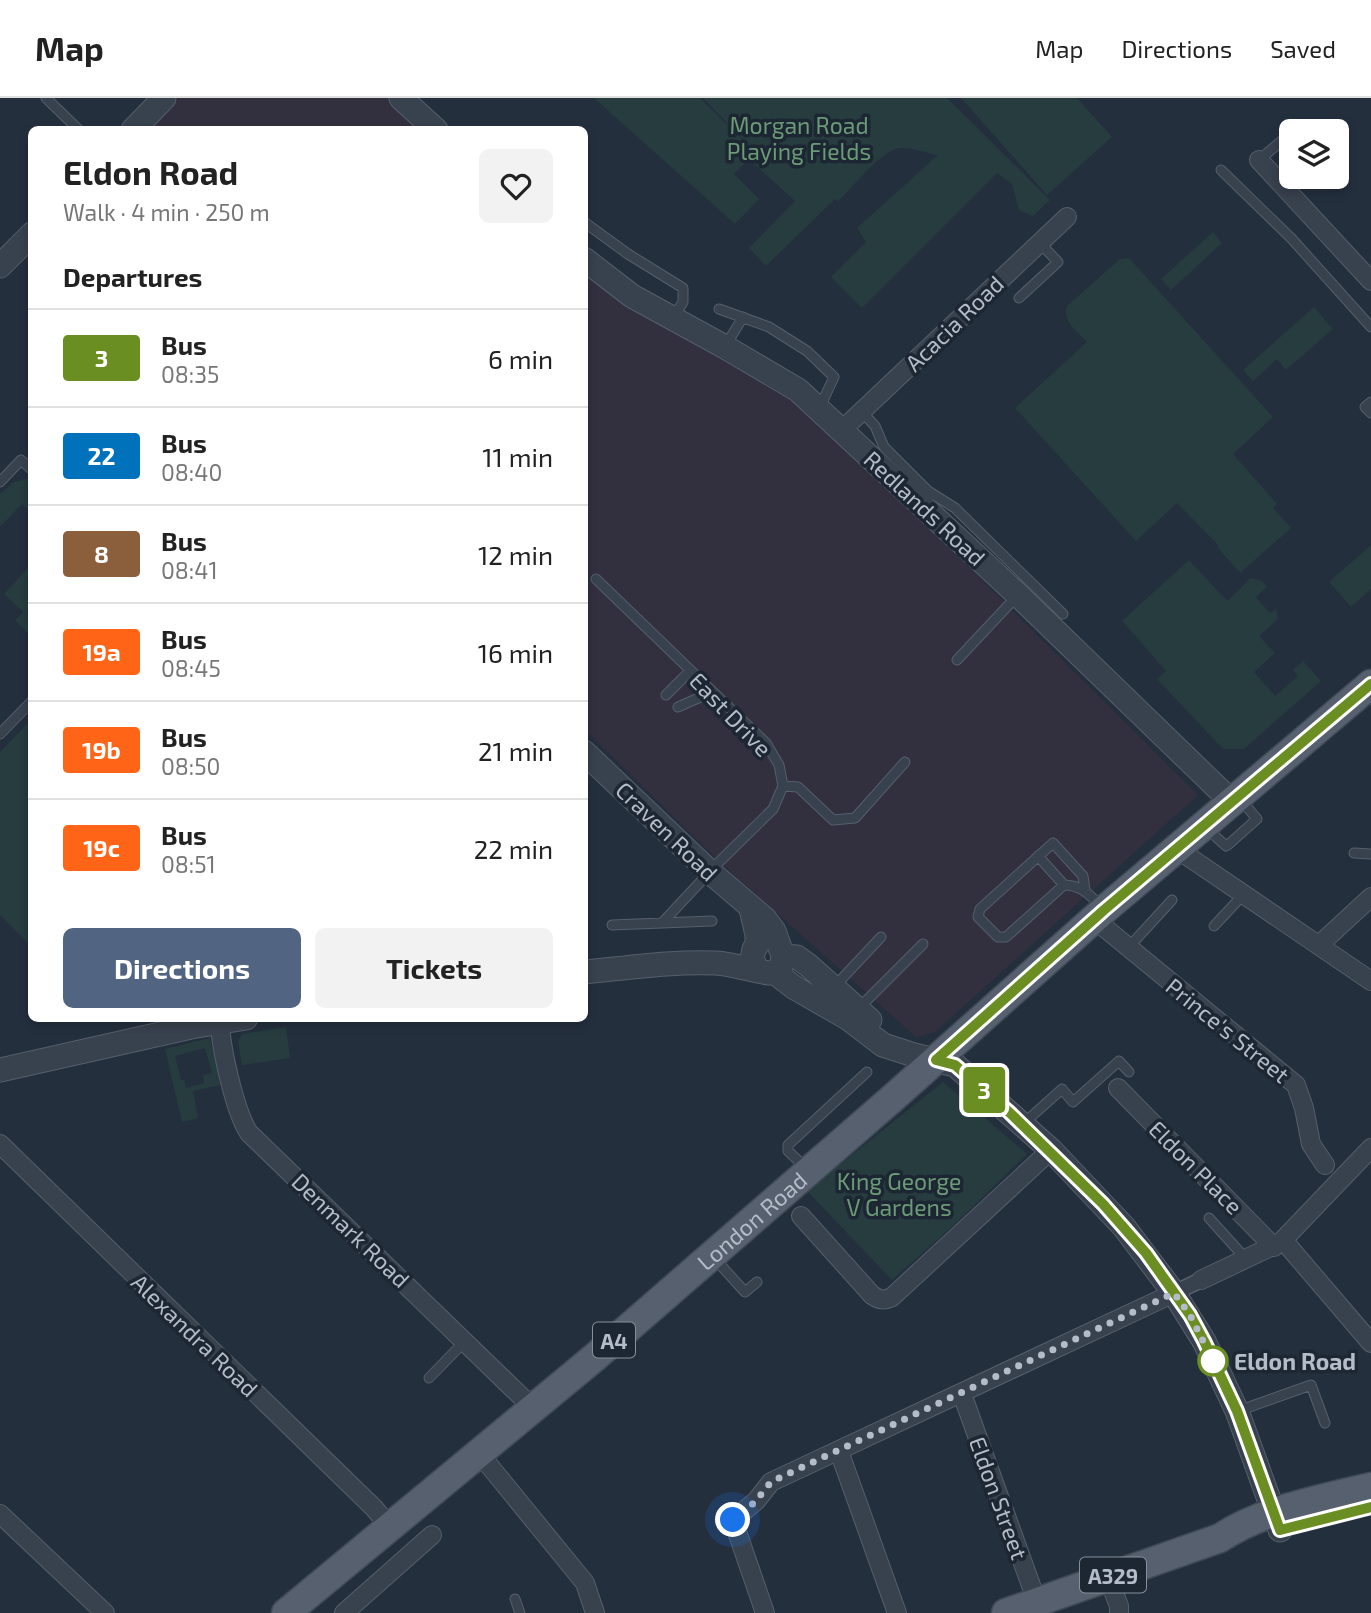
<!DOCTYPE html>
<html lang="en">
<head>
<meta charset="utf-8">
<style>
  body { margin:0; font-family:"Exo 2",sans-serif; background:#f2f2f2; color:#222; height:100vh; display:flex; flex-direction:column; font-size:26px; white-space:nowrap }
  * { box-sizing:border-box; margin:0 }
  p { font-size:23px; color:#767676 }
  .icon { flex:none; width:38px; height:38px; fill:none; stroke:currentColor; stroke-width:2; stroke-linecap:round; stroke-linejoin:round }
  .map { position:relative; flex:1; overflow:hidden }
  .details { position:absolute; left:28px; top:28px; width:560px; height:896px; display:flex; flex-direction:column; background:#fff; border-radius:10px; box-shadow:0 4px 10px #0003 }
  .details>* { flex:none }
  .badge { padding:0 14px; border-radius:5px; font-size:24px; line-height:46px }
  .buttons { position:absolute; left:1279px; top:21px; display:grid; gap:14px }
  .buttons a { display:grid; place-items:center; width:70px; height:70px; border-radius:10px; background:#fff; box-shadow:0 4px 10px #0003; font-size:35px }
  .you { position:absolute; width:35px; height:35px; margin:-18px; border:5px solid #fff; border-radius:50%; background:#1a73e8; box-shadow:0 0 0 10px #1a73e833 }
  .map>.badge { position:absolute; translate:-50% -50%; box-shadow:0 0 0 4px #fff }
  h2 { padding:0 35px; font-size:26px; line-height:63px }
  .round { display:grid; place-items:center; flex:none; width:74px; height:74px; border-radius:10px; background:#f2f2f2 }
  .overview { display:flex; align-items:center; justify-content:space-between; height:119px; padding:0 35px }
  h1 { font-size:33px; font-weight:700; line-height:52px }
  .action { display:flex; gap:14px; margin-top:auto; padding:14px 35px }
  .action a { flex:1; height:80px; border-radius:10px; background:#516482; color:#fff; font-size:28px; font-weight:700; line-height:80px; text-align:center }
  .action a+a { background:#f2f2f2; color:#222 }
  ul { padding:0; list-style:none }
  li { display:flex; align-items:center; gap:21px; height:98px; padding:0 35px; border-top:2px solid #e0e0e0 }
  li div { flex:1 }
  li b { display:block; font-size:26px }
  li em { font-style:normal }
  li .badge { min-width:77px; font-weight:700; text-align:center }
  header { display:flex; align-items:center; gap:42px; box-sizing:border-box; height:98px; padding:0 35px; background:#fff; border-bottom:2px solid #e0e0e0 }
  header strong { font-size:33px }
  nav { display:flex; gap:38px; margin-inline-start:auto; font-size:24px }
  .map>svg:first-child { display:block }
  .medical { fill:#32303f }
  .green { fill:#263c3f; fill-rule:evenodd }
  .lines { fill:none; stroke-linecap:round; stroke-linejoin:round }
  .service-casing { stroke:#565f6c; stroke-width:11 }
  .pedestrian-casing { stroke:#565f6c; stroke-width:17 }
  .minor-casing { stroke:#565f6c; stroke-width:20 }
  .tertiary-casing { stroke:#565f6c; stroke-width:25 }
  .primary-casing { stroke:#414a57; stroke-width:31 }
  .service { stroke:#38414e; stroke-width:9 }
  .pedestrian { stroke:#38414e; stroke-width:14 }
  .minor { stroke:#38414e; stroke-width:18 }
  .tertiary { stroke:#38414e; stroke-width:23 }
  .primary { stroke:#56606e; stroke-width:28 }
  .line-casing { stroke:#fff; stroke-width:16 }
  .line { stroke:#6b8e23; stroke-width:10 }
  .walk { stroke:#b4bcc9; stroke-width:7; stroke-dasharray:0 12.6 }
  .stop-dot { fill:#fff; stroke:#6b8e23; stroke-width:3.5 }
  .labels { text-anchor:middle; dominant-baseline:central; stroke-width:7; stroke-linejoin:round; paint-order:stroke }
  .shield { fill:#1d2633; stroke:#878f9c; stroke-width:2 }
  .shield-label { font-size:21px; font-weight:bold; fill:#b4bcc9 }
  .park-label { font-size:23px; fill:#6b9a76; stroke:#1d2633 }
  .street-label { font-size:23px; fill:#b4bcc9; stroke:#1d2633 }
  .stop-label { font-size:23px; font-weight:bold; fill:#b4bcc9; stroke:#1d2633; text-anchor:start }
</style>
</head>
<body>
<header>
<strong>Map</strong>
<nav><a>Map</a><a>Directions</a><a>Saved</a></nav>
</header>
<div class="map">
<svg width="1371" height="1515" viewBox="0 0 1371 1515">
  <rect width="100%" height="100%" fill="#242f3e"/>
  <path class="medical" d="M179,0H391L424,32H149Z
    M584,170L798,299L1198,697L935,934L916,939L724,768L585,632Z"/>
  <path class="green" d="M594,0H700L753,52L703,0H947L1050,102L1033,118L1019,112L1012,86L997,75L862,210L831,179L866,144L857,130L938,57C927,55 911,49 900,50C880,53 854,89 838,103L835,101L766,168L749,150L795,103L749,61L734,76L759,101L735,126Z
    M961,0H1077L1112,39L1047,97Z
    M1213,134L1222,145L1171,192L1161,181Z
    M1129,160L1273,319L1233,356L1277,406L1273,410L1291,430L1240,475L1217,449L1219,448L1177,405L1136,443L1015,310L1087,244C1078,234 1060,222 1068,207L1120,161Z
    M1314,209L1333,231L1286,272L1277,261L1253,283L1243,272Z
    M31,380V414L22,406L0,429V396L14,384Z
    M1371,447V491L1351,509L1329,484Z
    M1189,462L1227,503L1239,492L1250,480L1262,483L1267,489L1256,499L1270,515L1276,511L1278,521L1259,538L1275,555L1254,574L1275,598L1298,578L1293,572L1303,563L1321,583L1244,651H1223L1157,581L1166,573L1122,523Z
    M31,467L32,535L30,537L15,523L23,514L4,496Z
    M31,622V848L0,817V654Z
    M286,929L290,960L242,967L238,943L242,936Z
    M210,940L220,987L193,993L198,1020L182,1024L165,951ZM205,950L212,975L203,977L204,985L186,990L184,982H181L175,958Z
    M943,984L1027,1056L956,1125L892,1182L807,1093Z"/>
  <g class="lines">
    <defs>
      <path id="service" d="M46,0L79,32
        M1259,62L1292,34
        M1221,72L1291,140L1371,229
        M584,124L628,156L683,190V204L673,220
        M1019,200L1058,164L1039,144
        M719,211L769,229L807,253L834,279L820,309
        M726,247L743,219
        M1371,304L1365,309L1371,315
        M862,314L875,328L884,349L928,393L955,410L1063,516
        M0,384L21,362L32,372
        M596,481L766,645L779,667L783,688L773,711L718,765L662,825
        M957,562L1018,497
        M666,597L690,573
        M678,609L712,594
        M0,636L32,603
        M783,688L798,689L833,722L855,720L905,664
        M1205,729L1226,748L1229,746L1257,721L1241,702
        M1354,755L1371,756
        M1038,758L1064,787C1082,787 1091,798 1102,810
        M1064,787L1006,839H998L978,819L980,811L1053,745L1083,778L1085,792
        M612,827L712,823
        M1214,828L1243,797
        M1128,850L1172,802
        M835,888L881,839
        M858,911L923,846
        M1024,1025L1062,991L1073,1004L1119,963L1129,974
        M807,1071L788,1053V1047L867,974
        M1209,1120L1246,1161
        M715,1161L745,1194L757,1184
        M429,1280L465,1243
        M1238,1313L1311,1287L1325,1325
        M515,1501L520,1515"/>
      <path id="pedestrian" d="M1174,1195L1201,1182"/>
      <path id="minor" d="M1259,62L1371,183
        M842,332L1067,119
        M1177,751L1371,883
        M1094,821L1296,987L1304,1010L1311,1046L1325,1067
        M1319,847L1371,799
        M220,925C221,951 235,1014 249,1035L533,1310
        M1118,990L1274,1149
        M0,1046L374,1410L389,1428
        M801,1118L872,1197C879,1202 884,1203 892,1199L1051,1052
        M1283,1142L1371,1245
        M1201,1182L1281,1144L1371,1050
        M962,1296L1037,1504
        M839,1353L897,1515
        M479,1355L585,1485L595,1515
        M0,1416L105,1515
        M1108,1479L1119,1508V1515
        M344,1515L432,1437
        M765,1515L733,1422L756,1403L771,1384L1174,1195"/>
      <path id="tertiary" d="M401,0L436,32
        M133,32L164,0
        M584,161L632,198L725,249L798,292L1018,497L1232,704
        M0,168L32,136
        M584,654L710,774L765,821L774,833L783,858L782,866L778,872L769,875C751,873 734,866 716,865C672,863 628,870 584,874
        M751,811L757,837V847L754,851L752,861L757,871
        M783,858L797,859L808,867L870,922
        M774,874L795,890L849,921L883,947L914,957L955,967L1051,1052L1124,1129L1174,1195L1204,1243L1237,1313L1280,1432
        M0,972L191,929L246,920"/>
      <g id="primary">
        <path id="s1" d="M286,1515L595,1259L895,998L1104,812L1371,586"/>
        <path d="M1006,1515L1220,1440C1260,1413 1323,1400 1371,1389"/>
      </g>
    </defs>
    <use href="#service" class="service-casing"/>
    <use href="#pedestrian" class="pedestrian-casing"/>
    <use href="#minor" class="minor-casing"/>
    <use href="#tertiary" class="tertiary-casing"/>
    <use href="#primary" class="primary-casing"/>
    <use href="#service" class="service"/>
    <use href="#pedestrian" class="pedestrian"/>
    <use href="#minor" class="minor"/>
    <use href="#tertiary" class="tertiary"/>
    <use href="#primary" class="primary"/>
  </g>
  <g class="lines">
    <defs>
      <path id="line" d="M1371,586L1104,812L936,962L955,967L1009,1014L1103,1106L1146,1155L1190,1217L1204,1243L1237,1313L1280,1432L1371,1409"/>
    </defs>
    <use href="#line" class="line-casing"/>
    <use href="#line" class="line"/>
    <path class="walk" d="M733,1422L755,1404L771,1384L779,1380L1174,1195L1190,1217L1213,1263"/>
  </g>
  <circle class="stop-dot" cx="1213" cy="1263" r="14"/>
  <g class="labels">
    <g class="shield">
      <rect x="593" y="1224.5" width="42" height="35" rx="5"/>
      <rect x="1080" y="1459.5" width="66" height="35" rx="5"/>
    </g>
    <g class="shield-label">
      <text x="614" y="1242">A4</text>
      <text x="1113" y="1477">A329</text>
    </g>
    <g class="park-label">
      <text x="799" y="27">Morgan Road<tspan x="799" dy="26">Playing Fields</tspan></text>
      <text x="899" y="1083">King George<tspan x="899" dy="26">V Gardens</tspan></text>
    </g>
    <g class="street-label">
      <text transform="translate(954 225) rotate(-44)">Acacia Road</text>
      <text transform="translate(925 410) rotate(43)">Redlands Road</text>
      <text transform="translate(731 616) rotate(46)">East Drive</text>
      <text transform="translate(667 733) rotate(44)">Craven Road</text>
      <text transform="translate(1228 932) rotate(39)">Prince's Street</text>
      <text transform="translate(1196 1069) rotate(45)">Eldon Place</text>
      <text stroke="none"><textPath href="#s1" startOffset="609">London Road</textPath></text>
      <text transform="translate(351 1132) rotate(44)">Denmark Road</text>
      <text transform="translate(195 1237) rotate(44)">Alexandra Road</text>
      <text transform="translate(999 1400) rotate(70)">Eldon Street</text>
    </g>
    <g class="stop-label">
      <text x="1234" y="1263">Eldon Road</text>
    </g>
  </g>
</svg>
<div class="buttons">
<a><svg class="icon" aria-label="layers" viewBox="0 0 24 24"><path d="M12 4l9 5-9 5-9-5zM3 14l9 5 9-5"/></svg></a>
</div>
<div class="you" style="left:733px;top:1422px"></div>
<b class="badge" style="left:984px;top:992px;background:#6b8e23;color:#fff">3</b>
<section class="details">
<div class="overview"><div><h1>Eldon Road</h1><p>Walk · 4 min · 250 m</p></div><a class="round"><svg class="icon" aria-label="heart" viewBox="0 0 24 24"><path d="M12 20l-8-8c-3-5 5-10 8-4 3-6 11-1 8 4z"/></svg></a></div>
<h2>Departures</h2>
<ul>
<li><span class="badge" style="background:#6b8e23;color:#fff">3</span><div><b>Bus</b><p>08:35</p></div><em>6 min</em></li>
<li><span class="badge" style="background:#0072bc;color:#fff">22</span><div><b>Bus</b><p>08:40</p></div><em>11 min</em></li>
<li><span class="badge" style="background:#8b5e3c;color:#fff">8</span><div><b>Bus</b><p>08:41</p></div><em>12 min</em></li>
<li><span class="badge" style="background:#ff6417;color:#fff">19a</span><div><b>Bus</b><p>08:45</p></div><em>16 min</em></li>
<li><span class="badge" style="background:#ff6417;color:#fff">19b</span><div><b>Bus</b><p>08:50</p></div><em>21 min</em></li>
<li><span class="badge" style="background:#ff6417;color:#fff">19c</span><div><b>Bus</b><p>08:51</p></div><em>22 min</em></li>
</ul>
<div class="action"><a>Directions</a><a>Tickets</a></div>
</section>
</div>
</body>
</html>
